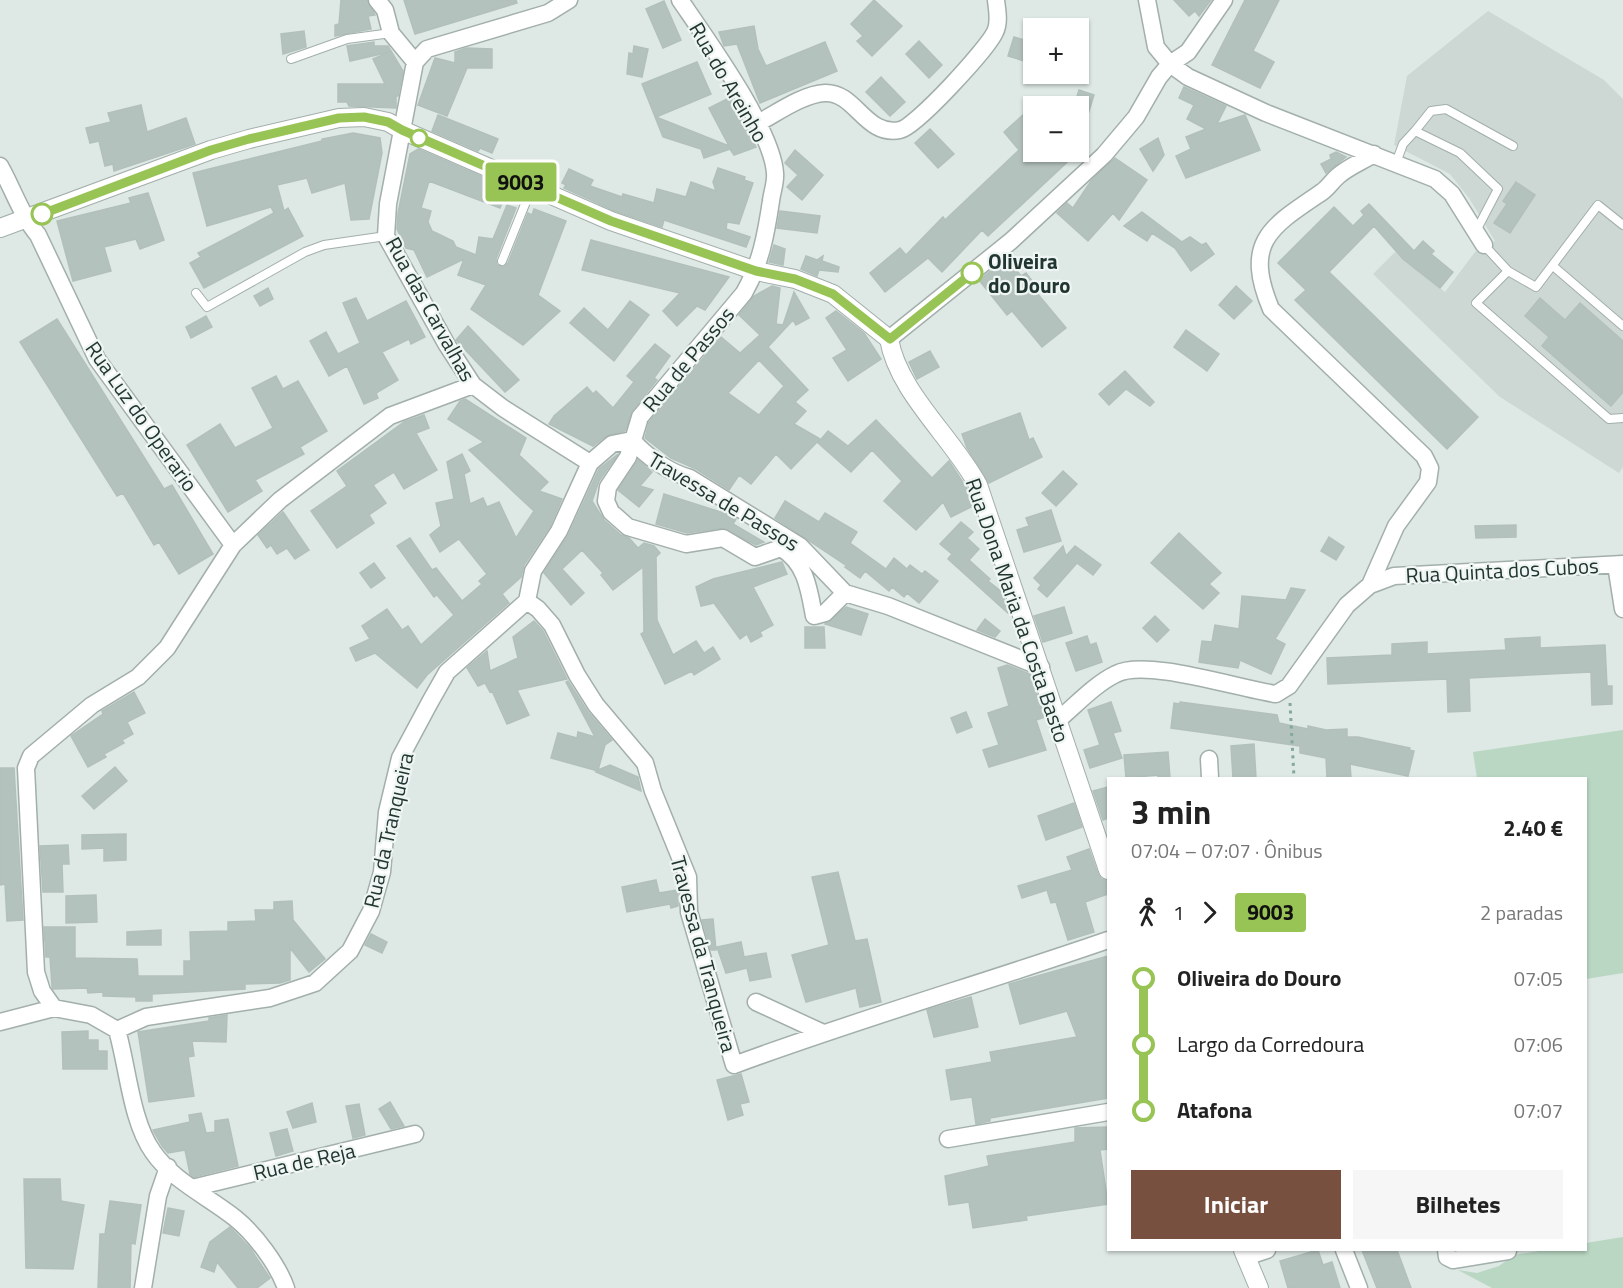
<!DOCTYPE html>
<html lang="pt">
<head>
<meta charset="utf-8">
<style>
  body { margin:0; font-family:"Titillium Web",sans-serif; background:#f6f6f6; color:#222; height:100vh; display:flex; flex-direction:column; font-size:22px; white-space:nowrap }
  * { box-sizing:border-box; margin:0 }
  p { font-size:20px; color:#767676 }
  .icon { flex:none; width:33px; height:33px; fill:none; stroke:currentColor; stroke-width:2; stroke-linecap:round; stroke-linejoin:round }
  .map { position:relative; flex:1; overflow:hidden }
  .details { position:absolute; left:1107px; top:777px; width:480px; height:474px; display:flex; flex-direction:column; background:#fff; border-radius:0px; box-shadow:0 2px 4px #0004 }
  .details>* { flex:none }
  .badge { padding:0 12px; border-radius:4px; font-size:21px; line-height:39px }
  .tools { position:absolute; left:1023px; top:18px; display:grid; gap:12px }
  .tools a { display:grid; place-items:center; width:66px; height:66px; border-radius:0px; background:#fff; box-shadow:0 2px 4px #0004; font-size:30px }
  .map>.badge { position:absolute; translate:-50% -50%; box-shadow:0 0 0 3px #fff }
  .legs { display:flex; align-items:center; gap:9px; height:66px; padding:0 24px; font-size:20px }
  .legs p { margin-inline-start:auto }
  .headline { display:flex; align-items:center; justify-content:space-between; height:102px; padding:0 24px }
  h1 { font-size:33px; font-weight:700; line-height:45px }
  .primary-button { display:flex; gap:12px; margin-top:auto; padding:12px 24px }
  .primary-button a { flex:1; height:69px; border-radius:0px; background:#785040; color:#fff; font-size:24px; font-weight:700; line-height:69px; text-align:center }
  .primary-button a+a { background:#f6f6f6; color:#222 }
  ul { padding:0 24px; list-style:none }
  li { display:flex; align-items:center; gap:21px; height:66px; font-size:22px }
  li i { display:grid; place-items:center; width:9px; height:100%; margin:0 8px; background:currentColor }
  li i::after { content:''; width:15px; height:15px; margin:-8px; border:4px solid; border-radius:50%; background:#fff }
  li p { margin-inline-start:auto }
  li:first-child i { background:linear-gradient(#0000 50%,currentColor 0) }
  li:last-child i { background:linear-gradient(currentColor 50%,#0000 0) }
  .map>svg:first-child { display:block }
  .built { fill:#cdd7d3 }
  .green { fill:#b9d7c3 }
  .building { fill:#b4c2bd; stroke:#b2c0bb; stroke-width:1.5; fill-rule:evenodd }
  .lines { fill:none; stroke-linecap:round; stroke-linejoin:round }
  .service-casing { stroke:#a2afab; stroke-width:10 }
  .minor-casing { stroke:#a2afab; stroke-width:19 }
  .tertiary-casing { stroke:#a2afab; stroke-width:20 }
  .path { stroke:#82a89e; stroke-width:3; stroke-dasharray:3 4.5; stroke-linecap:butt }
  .service { stroke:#fff; stroke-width:8 }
  .minor { stroke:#fff; stroke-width:16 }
  .tertiary { stroke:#fff; stroke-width:18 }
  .line-1-casing { stroke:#fff; stroke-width:14 }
  .line-1 { stroke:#98c455; stroke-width:9 }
  .stop-1-dot { fill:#fff; stroke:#98c455; stroke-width:3 }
  .labels { text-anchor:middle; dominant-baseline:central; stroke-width:4.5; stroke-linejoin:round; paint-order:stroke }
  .street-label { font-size:21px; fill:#223631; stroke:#eef5f2 }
  .stop-label { font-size:21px; font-weight:bold; fill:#223631; stroke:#eef5f2; text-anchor:start }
</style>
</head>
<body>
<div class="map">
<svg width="1623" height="1288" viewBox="0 0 1623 1288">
  <rect width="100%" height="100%" fill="#dee8e4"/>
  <path class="built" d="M1488,11L1604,80L1623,99V467L1619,473L1500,397L1373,274L1395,252L1445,292L1475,252L1495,241L1469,198L1450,174L1394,145L1407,76Z"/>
  <path class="green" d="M1623,730V973L1586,979V778H1477L1473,752Z
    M1623,1237V1288H1492L1458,1270L1477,1273L1499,1266L1514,1255L1545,1250H1586V1243Z"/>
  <path class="building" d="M341,0H367L375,15L368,16L371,29L335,36V25L339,24Z
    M404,0H516L517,3L415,34Z
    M874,0L902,26L872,56L857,41L863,36L851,24Z
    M1174,0H1211L1199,16L1195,11L1189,16Z
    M1245,0H1279L1253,51L1274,62L1260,88L1212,65Z
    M664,1L681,40L663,48L646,9Z
    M754,26L758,49L766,66L825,42L837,71L760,103L737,44L724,46L719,32Z
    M304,31L306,47L283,54L281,34Z
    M1014,37L1034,43V64L1008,56Z
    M919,41L942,65L929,78L906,54Z
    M374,42V46H388L403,71L398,96H396V108L349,106L347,102H338V84H385L373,59L390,52L350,61L347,46Z
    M634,46L648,49L642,77L627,74L629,53L633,54Z
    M466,48L492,49V68H467L447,116L418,105L435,58L455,63V52Z
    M697,62L711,94L656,117L729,146L709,108L731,97L756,147L734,155L730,149L704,158L701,149L663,137L642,84Z
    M881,77L905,102L890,116L866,92Z
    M1184,87L1226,106L1217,124L1245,115L1260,150L1186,178L1176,156L1191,149L1186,137L1206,129L1187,119L1194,105L1179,98Z
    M1079,90L1094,95L1081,137L1078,136V106H1074Z
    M141,105L147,132L186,118L195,144L114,171L113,164L105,166L99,141L90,143L86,128L111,122L108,113Z
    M1034,105V152H1078L988,236L982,230L942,272L928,258L885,292L870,273L900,248L906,255L943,217L945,220L1019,150L1004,132Z
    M438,115L498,139L492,153L480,148L478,151L432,131Z
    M930,129L954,154L938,168L915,143Z
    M353,133L380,138L382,153L369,219L351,220L345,183L312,193L307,178L277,185L284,211L288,208L303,236L204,288L190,263L201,257L198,253L274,213L271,207L207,226L193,173L322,141V139Z
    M1158,138L1164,155L1153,171L1140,149Z
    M418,149L508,188L500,208L429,181L421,208L431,211L428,222L432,231L453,241L456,247L476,255L479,237L493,239L507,205L516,208L496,259L497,265L503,267L508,263L528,213L532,215L534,209L566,221L538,295L560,311L523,345L471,309L486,285L458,275L464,259L427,277L414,250L406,248L397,229L398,213L410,154Z
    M795,150L823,175L802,200L787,187L798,175L785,163Z
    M1336,152L1346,157L1326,173L1321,164L1331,159L1330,155Z
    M1115,158L1147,180L1119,220L1113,213L1088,241L1057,213L1067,203L1073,208L1091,181Z
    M718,168L745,177L744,180L753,183L739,224L727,222L726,229L750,237L746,247L664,220L662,227L615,211L564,188L566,185L562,183L569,169L593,180L590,186L622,197L623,194L654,203L657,189L686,197L691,182L716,191L713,182Z
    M1516,182L1535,195L1510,233L1494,223L1507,204L1503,201Z
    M148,193L164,240L140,249L136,239L104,247L111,271L73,281L57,221L131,203L129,198Z
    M1369,204L1414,251L1423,241L1434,251L1431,254L1453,272L1440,288L1403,259L1374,226L1329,272L1478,417L1447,449L1295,300L1306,290L1278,263L1334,207L1353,226L1364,215L1361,211Z
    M780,211L820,216L817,233L777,228Z
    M1142,212L1182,242L1190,237L1202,245L1206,243L1214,254L1191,271L1175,248L1152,233L1147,241L1124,226Z
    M591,240L729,277L705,310L697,306L677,326L663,311L680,293L582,270Z
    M774,245L785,249L783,265L769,262Z
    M806,256L817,260L823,256L822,261L839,267L838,272L819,270L817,276L801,269Z
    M1007,258L1021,276L1026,273L1039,290L1036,292L1066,328L1042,347L1012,311L1007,315L979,280Z
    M772,286L780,288L776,324L783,325L794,292L809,318L796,325L793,320L768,347L808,390L795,402L806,411L794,424L820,439L791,469L776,454L751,484L739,475L729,490L696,469L671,458L645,438L649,422L721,337L740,353L760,335L739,315L754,296ZM759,360L784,386L759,415L728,393Z
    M1236,286L1252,301L1234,319L1219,305Z
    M268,288L273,299L260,306L254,296Z
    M356,298L367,321L406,301L425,337L411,344L409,339L382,352L398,380L376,393L378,398L364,404L347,366L329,376L310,341L326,332L338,354L360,343L343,303Z
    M1540,298L1565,320L1580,303L1623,341V392L1611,406L1542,346L1549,337L1525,316Z
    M630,301L649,315L614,361L570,323L584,308L608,330Z
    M836,311L864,333L881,359L848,381L833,358L847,350L826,318Z
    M206,316L212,327L191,338L186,327Z
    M57,319L164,489L172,485L213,554L179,574L159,542L154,545L123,493L117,496L20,342Z
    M468,326L519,380L505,392L456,340Z
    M1186,330L1219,354L1207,371L1174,347Z
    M655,344L670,356L654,378L657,380L632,411L625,431L606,436L593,446L549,424L554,416L587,387L593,394L596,391L613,408L634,382L627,376Z
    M930,351L939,367L917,379L909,362Z
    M1125,371L1154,402L1150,406L1126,389L1109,405L1099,394Z
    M276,376L283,389L298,381L327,431L300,447L304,454L255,480L262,491L228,512L187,445L220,424L235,448L273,428L252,388Z
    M465,399L526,438L519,455L548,482L539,491L562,499L550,526L524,565L521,577L502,594L509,603L427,675L417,688L375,653L356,661L350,648L370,639L362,626L387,609L402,630L408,626L421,645L454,615L437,595L434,597L397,546L410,538L432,570L436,568L462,601L482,584L479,581L487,574L459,539L440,552L430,535L441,526L436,503L454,499L447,462L462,454L470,471L464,474L470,504L483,498L487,507L499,502L516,538L534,511L469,450L484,442L448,419L460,401Z
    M1020,413L1029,440L1033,438L1042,457L989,483L967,448L962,434Z
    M424,415L429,428L416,433L437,470L404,489L394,472L373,485L386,503L369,515L374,523L337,548L311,511L347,486L337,471L404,422Z
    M876,420L932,478L949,461L968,490L973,506L951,517L943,502L916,530L884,501L902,481L872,450L851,472L818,443L828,431L848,446Z
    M618,454L599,481L592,501L604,520L621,535L629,538L638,548L644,543L654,546L660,553L656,557L657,620L673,655L696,641L704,653L713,647L720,659L694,675L692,671L665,684L641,634L644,632L643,567L613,590L601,575L603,573L582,550L562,569L584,593L571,605L544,573L568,536L599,469Z
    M638,460L652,472L640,486L653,490L639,507L618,490Z
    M1063,471L1077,484L1056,506L1042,493Z
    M664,494L730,515L736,519L733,524L764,542L756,545L722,528L687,533L656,524Z
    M785,501L819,522L825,513L857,532L850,543L886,569L894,558L907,569L910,565L922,574L925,571L938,581L919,603L907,593L904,597L892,587L889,591L865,571L860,578L845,567L847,566L775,518Z
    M1051,510L1061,541L1024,552L1017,530L1029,526L1026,518Z
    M283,512L309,550L295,559L287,548L277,554L271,545L267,548L258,535Z
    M961,522L973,532L967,538L979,549L969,560L990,579L988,581L1002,592L1010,615L948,559L952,554L940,544Z
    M1516,525V537L1476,538L1475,526Z
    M1179,533L1221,573L1209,584L1219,593L1203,609L1151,563Z
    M1329,537L1344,547L1336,560L1321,551Z
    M1063,546L1066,556L1075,546L1101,565L1093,575L1077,563L1047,597L1038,589L1041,585L1034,578Z
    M782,562L787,574L753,587L773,625L760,632L762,636L751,642L747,634L740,639L714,603L701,606L696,587L713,579Z
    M374,563L385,578L371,588L360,573Z
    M1291,588L1305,590L1275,639L1285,644L1271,674L1240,660L1238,668L1199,662L1202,641L1212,642L1215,625L1239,629L1242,596L1286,600Z
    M846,607L868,614L861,635L825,624Z
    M1064,607L1072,633L1043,642L1034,616Z
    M1155,616L1169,630L1157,642L1143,628Z
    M985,619L1000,631L995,637L977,630Z
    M534,621L543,631L567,679L517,690L529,715L507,724L492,691L490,692L485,683L478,686L467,668L487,651L490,671L518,658L513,637Z
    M805,627H824L825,648H805Z
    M1087,636L1090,645L1096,643L1102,662L1076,671L1066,643Z
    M1540,637V648L1605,645L1607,686H1612V704L1592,705L1591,672L1469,678L1470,711L1448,712L1447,679L1328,684L1327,658L1392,655V644L1427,642V654L1506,650L1505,639Z
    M1007,665L1030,674L1045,717L1036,720L1046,750L989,767L983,750L999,745L988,713L1009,706L998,668Z
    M568,681L588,712L612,740L605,745L598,770L610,765L638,777L641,791L596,772L598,771L551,758L558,733L577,738L578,732L595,737L566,682Z
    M134,692L145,713L127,722L133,734L122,740L124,743L104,754L106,757L88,767L71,736L103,714L102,711Z
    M1111,702L1121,731L1113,733L1122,758L1090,768L1084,750L1100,745L1088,710Z
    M1180,702L1277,715L1279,723L1308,729V726L1326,730L1347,729V737H1358L1410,748L1409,750L1414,751L1408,776L1350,764L1351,778H1327L1326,758L1300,753V746L1171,728L1174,703L1180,704Z
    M966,712L972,727L957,733L951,718Z
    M1254,744L1256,778H1233L1231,746Z
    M1168,752L1170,778H1158V775L1126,778L1124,755Z
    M115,767L127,781L94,809L82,796Z
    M0,768H14L23,920L7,921L5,884L0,885Z
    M1108,787V818L1103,820L1093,791Z
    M1074,803L1082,827L1046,840L1038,816Z
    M126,834V860L104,861V848L82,849V835Z
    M68,845L69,864H62L63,892H43L40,846Z
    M1089,849L1098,874L1101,879L1108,881V894L1085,902L1094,932L1068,940L1056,902L1051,903L1047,890L1022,898L1018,886L1072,870L1067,857Z
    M838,872L855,941L867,939L881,1002L860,1007L856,988L806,1002L792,955L829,945L812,877Z
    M656,880L659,893L678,890V906L671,908L670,904L627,912L622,887Z
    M96,895L97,922L66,923V896Z
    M292,901L293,920L325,959L309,972L290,948V980L280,983L245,984V989L152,994V1001H136V997L103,996V992L88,993L87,988L53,989L52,986L50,957H46L44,927H75V958L137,959L138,976H184V961H191L190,932L228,931V922L256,921L255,910H274V902Z
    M713,919L716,950H711L702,920Z
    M161,930V945H127V932Z
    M371,934L387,942L382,953L365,945Z
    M741,942L744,957L766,953L771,977L750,981L747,968L726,973L717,947Z
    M1108,956V1098L990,1118V1121L976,1124L972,1097L951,1100L946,1070L992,1062L990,1052L1077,1037L1067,1011L1020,1024L1009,984Z
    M971,997L978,1027L934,1037L927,1010Z
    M227,1015L226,1042L192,1041L194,1056L188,1057L194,1096L149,1102L138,1032L209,1021V1018Z
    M88,1031V1040H98V1051H107V1069H63L62,1032Z
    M741,1074L749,1102L740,1104L743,1115L728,1120L717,1080Z
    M390,1102L404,1126L391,1129L379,1109Z
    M312,1103L316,1122L293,1128L287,1112Z
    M359,1104L365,1135L353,1138L346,1106Z
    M201,1113L206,1133L215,1132V1121L228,1119L238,1166L194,1177L190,1174L185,1150L168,1153L162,1146L153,1130L190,1122L189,1115Z
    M1108,1127V1149L1100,1150L1108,1204L1026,1216L1027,1220L973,1228L969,1202L949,1205L945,1176L989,1166L987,1156L1075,1142V1128Z
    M287,1129L293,1151L276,1156L270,1133Z
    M24,1179H60L61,1201L84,1205L73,1269L26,1268Z
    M110,1201L141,1205L135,1244L131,1243L130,1288H98L100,1234H105Z
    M168,1208L184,1211L179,1236L163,1233Z
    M230,1227L250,1248L270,1278L257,1288H238L217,1262L214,1272L201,1267L210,1242Z
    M1318,1250L1323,1265L1332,1262L1340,1288H1288L1280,1261Z
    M1362,1250H1397L1411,1288H1377Z"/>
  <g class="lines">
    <defs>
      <path id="service" d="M291,59L347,39L391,33
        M1415,131L1431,111L1446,109L1513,146
        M1396,163L1403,144L1415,131L1460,153L1498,189L1476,231
        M1484,245L1508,271L1536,287L1598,205L1623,225
        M502,261L532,187
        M1553,266L1623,326
        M1508,271L1476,303L1609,419L1623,418
        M196,293L207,307L305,252L324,245L386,236"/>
      <path id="minor" d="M377,0L385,10L391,33L415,62
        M569,0L548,13L427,49L415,62L388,204L386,236L447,345L473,385L503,408L590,463
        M680,0C706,38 772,129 775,173C776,182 772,192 771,201C766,234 761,263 744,293L640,417L628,457L608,487L606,501L611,512L628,527L686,544L723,538L755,557L781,548C806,563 809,589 814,616L825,613L845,593
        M1147,0L1156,47L1170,64L1188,77L1266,113L1435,179L1452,194L1484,245
        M758,123C777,113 803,94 825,93C856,92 865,137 900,130C916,127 988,48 995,32C1000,22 997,10 996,0
        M0,166C13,189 21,215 38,235L97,359L233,545
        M889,339L1011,241L1104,155L1136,117L1159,77L1170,64L1188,52L1224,0
        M632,440C646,456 668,472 690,478L800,546L845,593L888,606L1041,667
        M1616,565L1623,609
        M1370,585L1396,526L1428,482L1430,468L1424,456L1271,309C1243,242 1270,227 1322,192C1329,187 1332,181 1338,176C1348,167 1363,161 1374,154
        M527,601L538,609L552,625L577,675L596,705L645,763L653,791L688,877L689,912L734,1065C858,1019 984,983 1108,940
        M1058,720C1076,705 1095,684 1116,674C1146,658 1239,689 1276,694L1289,686L1347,605L1370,585L1394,576L1623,564
        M1209,759L1210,778
        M756,1002L821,1032
        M54,1008L42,991L36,972L26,768L31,756L92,705L138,677L167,648L233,545L280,500L390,416L473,385
        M0,1022L54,1008L91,1015L117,1030
        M117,1030L146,1017L270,998L315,983L350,951L371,911L382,872L387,812L400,758L430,702L447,672L527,601L533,571L559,531L590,463L612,444L632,440
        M117,1030C128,1068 131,1121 153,1152C173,1181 209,1197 235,1218C255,1234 278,1265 286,1288
        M948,1139L1108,1112
        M192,1188L415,1134
        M1344,1250L1359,1288
        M1446,1250L1447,1257L1453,1260L1508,1251
        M1246,1257L1267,1250
        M143,1288L158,1196L168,1167"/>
      <path id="tertiary" d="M0,228L211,150L249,139L339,118L364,117L388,122L402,130L611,221L756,271L795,279L833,294L889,339C898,392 952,437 978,485L1108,870
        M1243,1250L1259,1288"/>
    </defs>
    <use href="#service" class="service-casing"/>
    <use href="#minor" class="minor-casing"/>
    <use href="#tertiary" class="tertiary-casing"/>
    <path class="path" d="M1290,703L1294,778"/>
    <use href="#service" class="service"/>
    <use href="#minor" class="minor"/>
    <use href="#tertiary" class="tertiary"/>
  </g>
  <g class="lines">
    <defs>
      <path id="line-1" d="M42,214L211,150L249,139L339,118L364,117L388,122L402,130L611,221L756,271L795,279L833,294L890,339L972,273"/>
    </defs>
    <use href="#line-1" class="line-1-casing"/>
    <use href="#line-1" class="line-1"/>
  </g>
  <g class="stop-1-dot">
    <circle cx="419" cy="138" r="8"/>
    <circle cx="42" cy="214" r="10"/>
    <circle cx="972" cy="273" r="10"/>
  </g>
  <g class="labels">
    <g class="street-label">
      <text transform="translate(729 82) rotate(60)">Rua do Areinho</text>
      <text transform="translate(431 309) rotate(61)">Rua das Carvalhas</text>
      <text transform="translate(688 359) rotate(-50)">Rua de Passos</text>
      <text transform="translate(142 416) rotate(55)">Rua Luz do Operario</text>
      <text transform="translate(724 501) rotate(31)">Travessa de Passos</text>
      <text transform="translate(1502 570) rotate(-3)">Rua Quinta dos Cubos</text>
      <text transform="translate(1018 610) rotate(71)">Rua Dona Maria da Costa Basto</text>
      <text transform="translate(388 830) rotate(-77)">Rua da Tranqueira</text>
      <text transform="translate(704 954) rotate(75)">Travessa da Tranqueira</text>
      <text transform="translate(304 1161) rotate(-13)">Rua de Reja</text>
    </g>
    <g class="stop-label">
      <text x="988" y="261">Oliveira<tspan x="988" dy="24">do Douro</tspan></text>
    </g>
  </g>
</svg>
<div class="tools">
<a>+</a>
<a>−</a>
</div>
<b class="badge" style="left:521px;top:182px;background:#98c455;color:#111">9003</b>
<section class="details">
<div class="headline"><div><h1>3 min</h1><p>07:04 – 07:07 · Ônibus</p></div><b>2.40 €</b></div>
<div class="legs"><svg class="icon" aria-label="walk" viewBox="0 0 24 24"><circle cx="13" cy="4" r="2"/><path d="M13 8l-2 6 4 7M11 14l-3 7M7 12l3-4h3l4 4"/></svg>1<svg class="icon" aria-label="forward" viewBox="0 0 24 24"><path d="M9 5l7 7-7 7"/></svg><b class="badge" style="background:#98c455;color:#111">9003</b><p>2 paradas</p></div>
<ul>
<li><i style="color:#98c455"></i><b>Oliveira do Douro</b><p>07:05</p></li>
<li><i style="color:#98c455"></i><span>Largo da Corredoura</span><p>07:06</p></li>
<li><i style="color:#98c455"></i><b>Atafona</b><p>07:07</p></li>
</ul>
<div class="primary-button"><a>Iniciar</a><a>Bilhetes</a></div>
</section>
</div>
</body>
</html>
